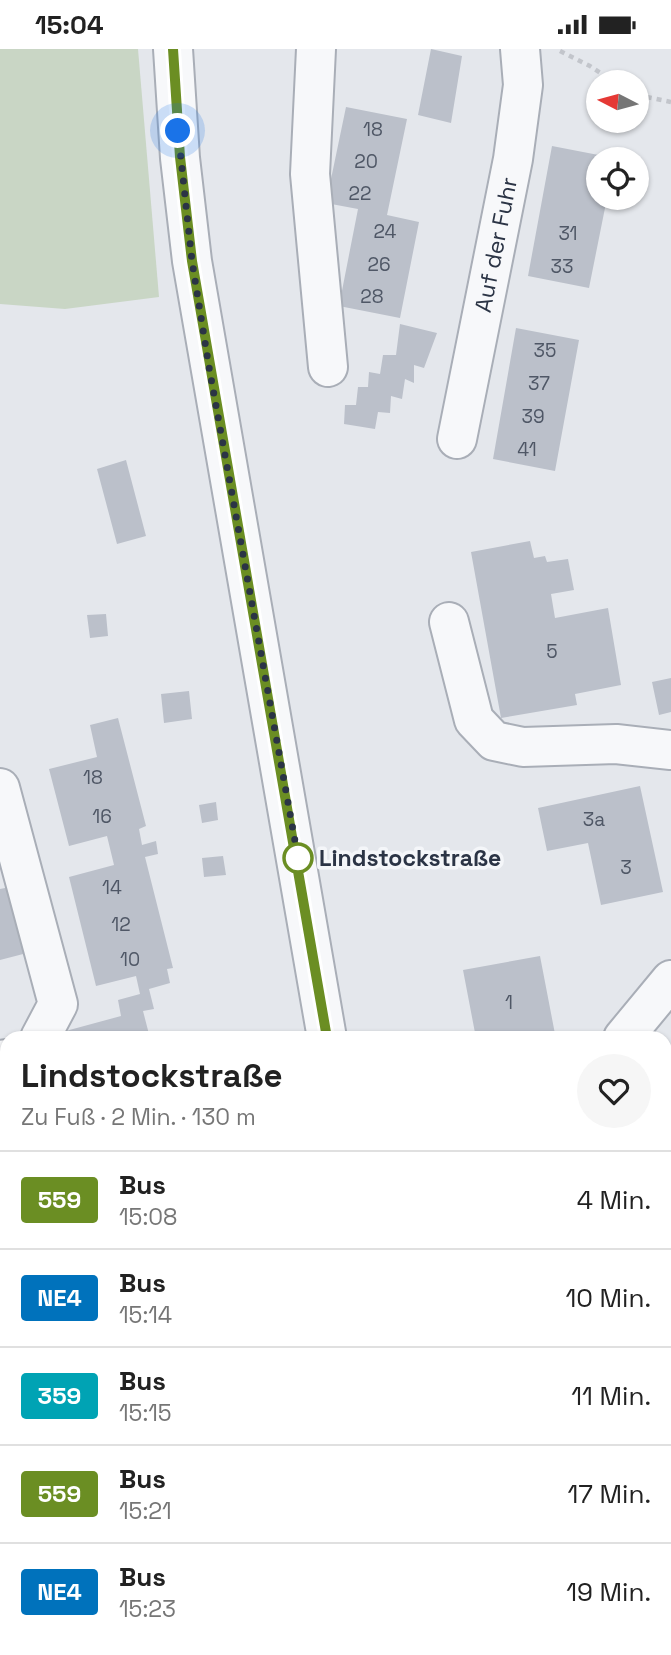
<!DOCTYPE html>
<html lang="de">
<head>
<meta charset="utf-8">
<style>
  body { margin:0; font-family:"Space Grotesk",sans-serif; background:#f6f6f6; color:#222; height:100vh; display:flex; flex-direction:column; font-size:26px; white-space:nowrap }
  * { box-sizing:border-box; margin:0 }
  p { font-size:23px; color:#767676 }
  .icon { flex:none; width:38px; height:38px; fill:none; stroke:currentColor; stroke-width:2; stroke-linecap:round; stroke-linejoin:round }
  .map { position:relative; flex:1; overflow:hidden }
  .sheet { position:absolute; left:0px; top:982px; width:672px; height:625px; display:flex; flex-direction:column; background:#fff; border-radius:21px 21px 0 0; box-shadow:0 2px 5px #0004 }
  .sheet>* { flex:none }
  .badge { padding:0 14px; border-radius:5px; font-size:24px; line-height:46px }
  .needle { width:46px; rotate:276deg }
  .buttons { position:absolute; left:586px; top:21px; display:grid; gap:14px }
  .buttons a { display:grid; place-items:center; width:63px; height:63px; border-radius:50%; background:#fff; box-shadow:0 2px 5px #0004; font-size:35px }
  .you { position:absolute; width:35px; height:35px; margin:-18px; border:5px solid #fff; border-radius:50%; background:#1a73e8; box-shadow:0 0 0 10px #1a73e833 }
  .map>.badge { position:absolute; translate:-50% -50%; box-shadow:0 0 0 4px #fff }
  .round { display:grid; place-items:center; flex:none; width:74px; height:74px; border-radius:37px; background:#f6f6f6 }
  .summary { display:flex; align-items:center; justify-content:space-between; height:119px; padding:0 21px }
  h1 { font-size:33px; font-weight:600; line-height:52px }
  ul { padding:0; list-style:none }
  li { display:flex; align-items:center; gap:21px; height:98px; padding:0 21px; border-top:2px solid #e0e0e0 }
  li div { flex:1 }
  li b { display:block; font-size:26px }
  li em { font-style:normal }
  li .badge { min-width:77px; font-weight:700; text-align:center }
  .status { display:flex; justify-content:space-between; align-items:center; height:49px; padding:0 35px; background:#fff; direction:ltr }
  .status svg { height:19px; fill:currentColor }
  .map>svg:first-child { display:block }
  .green { fill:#c9d6c5 }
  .building { fill:#bbc0ca }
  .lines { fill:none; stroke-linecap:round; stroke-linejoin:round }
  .minor-casing { stroke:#a9aeb7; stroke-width:42 }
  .path { stroke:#c2c5cb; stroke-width:4.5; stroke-dasharray:5 5; stroke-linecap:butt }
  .minor { stroke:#f7f8fa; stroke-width:38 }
  .line-casing { stroke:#fff; stroke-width:16 }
  .line { stroke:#6b8e23; stroke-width:10 }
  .walk { stroke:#2b3445; stroke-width:7; stroke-dasharray:0 12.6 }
  .stop-dot { fill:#fff; stroke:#6b8e23; stroke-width:3.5 }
  .labels { text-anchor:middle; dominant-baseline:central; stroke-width:7; stroke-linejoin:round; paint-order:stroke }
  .number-label { font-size:19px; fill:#4f5766 }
  .street-label { font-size:23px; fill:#2b3445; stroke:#f4f6f9 }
  .stop-label { font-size:23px; font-weight:bold; fill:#2b3445; stroke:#f4f6f9; text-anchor:start }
</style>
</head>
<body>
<div class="status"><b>15:04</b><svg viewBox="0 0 49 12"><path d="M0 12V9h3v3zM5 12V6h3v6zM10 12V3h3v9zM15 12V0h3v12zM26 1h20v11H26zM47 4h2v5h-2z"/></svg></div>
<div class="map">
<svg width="671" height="1606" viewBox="0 0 671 1606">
  <rect width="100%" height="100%" fill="#e4e7ec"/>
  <path class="green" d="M0,0H138L159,248L65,260L0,255Z"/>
  <path class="building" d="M431,0L462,7L451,74L418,66Z
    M346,58L407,70L387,166L419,173L400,269L339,257L358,160L326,154Z
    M552,97L614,109L598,110V149H607L589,239L528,227Z
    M400,275L437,284L424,319L414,316V334L405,330L402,350L391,347L390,364L378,363L375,380L344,375L345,356H356L358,338H368L369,323L380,325L383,306H396Z
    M516,279L579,291L555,422L493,410Z
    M126,411L146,487L117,495L97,420Z
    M530,492L534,509L545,507L547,513L568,510L574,541L551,545L555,569L608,559L621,636L575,645L577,656L501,669L471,503Z
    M106,565L108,587L90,589L87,566Z
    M671,629V663L659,666L652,633Z
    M189,642L192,670L164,674L161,645Z
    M118,669L146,777L139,780L142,796L156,792L158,805L145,808L173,919L167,920L170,934L149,940L154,960L143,962L150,989H63L62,983L121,967L118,951L140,945L136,927L96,937L69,828L114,816L107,787L69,797L49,720L97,708L90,676Z
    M640,737L663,843L601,856L588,794L547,802L538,759Z
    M216,753L218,771L202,774L199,756Z
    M223,807L226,826L204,828L202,809Z
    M10,838L27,904L0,911V840Z
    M540,907L555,985L537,989H476L463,921Z
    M7,1055V1127L0,1129V1057Z
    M7,1349V1436L0,1438V1351Z
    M7,1561V1600H55L34,1606H0V1564Z
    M61,1600H111L91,1606H63Z
    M225,1600H273L300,1605L224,1606Z"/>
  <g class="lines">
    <defs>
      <g id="minor">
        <path d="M173,0L180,109L192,212L327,989"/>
        <path d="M316,0L310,125L328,318"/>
        <path id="s1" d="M457,390L513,110L523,36L520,0"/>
        <path d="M449,573L474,671L494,692L523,698L616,695L671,701"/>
        <path d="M0,739L58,955L40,989"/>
        <path d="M623,989L671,931"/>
        <path d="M0,1011L7,1010"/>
        <path d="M0,1274L7,1272"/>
        <path d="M0,1523L7,1521"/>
        <path d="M162,1600L163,1606"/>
        <path d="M432,1600L433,1606"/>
      </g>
    </defs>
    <use href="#minor" class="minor-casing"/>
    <path class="path" d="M560,2L590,17L614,33
      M637,46L671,53"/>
    <use href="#minor" class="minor"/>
  </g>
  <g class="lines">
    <defs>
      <path id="line" d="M173,0L180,108L192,212L327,989"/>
    </defs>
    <use href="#line" class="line-casing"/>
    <use href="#line" class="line"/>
    <path class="walk" d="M178,82L192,212L209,318L299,814L298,809"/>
  </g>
  <circle class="stop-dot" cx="298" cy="809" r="14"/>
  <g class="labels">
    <g class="number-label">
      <text x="373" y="80">18</text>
      <text x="366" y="112">20</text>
      <text x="360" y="144">22</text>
      <text x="385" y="182">24</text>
      <text x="568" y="184">31</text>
      <text x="379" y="215">26</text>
      <text x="562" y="217">33</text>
      <text x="372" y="247">28</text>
      <text x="545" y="301">35</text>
      <text x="539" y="334">37</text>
      <text x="533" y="367">39</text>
      <text x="527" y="400">41</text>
      <text x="552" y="602">5</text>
      <text x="93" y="728">18</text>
      <text x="102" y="767">16</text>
      <text x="594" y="770">3a</text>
      <text x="626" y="818">3</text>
      <text x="112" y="838">14</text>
      <text x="121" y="875">12</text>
      <text x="130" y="910">10</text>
      <text x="509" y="953">1</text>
    </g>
    <g class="street-label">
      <text stroke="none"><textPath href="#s1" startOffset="198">Auf der Fuhr</textPath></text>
    </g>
    <g class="stop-label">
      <text x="319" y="809">Lindstockstraße</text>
    </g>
  </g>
</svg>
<div class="buttons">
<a><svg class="needle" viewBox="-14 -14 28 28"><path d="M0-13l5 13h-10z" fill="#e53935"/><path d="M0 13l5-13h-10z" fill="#767676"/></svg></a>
<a><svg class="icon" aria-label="locate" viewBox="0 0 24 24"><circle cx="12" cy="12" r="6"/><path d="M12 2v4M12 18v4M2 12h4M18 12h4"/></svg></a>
</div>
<div class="you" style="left:178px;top:82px"></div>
<section class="sheet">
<div class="summary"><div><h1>Lindstockstraße</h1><p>Zu Fuß · 2 Min. · 130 m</p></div><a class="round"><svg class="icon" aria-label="heart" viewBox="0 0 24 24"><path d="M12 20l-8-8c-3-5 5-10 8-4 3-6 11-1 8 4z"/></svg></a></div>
<ul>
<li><span class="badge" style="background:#6b8e23;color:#fff">559</span><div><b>Bus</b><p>15:08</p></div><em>4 Min.</em></li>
<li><span class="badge" style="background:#0072bc;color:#fff">NE4</span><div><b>Bus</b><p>15:14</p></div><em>10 Min.</em></li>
<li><span class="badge" style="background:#00a3b4;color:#fff">359</span><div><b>Bus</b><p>15:15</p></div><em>11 Min.</em></li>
<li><span class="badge" style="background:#6b8e23;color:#fff">559</span><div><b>Bus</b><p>15:21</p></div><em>17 Min.</em></li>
<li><span class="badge" style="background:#0072bc;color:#fff">NE4</span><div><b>Bus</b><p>15:23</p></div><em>19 Min.</em></li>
</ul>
</section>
</div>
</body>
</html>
